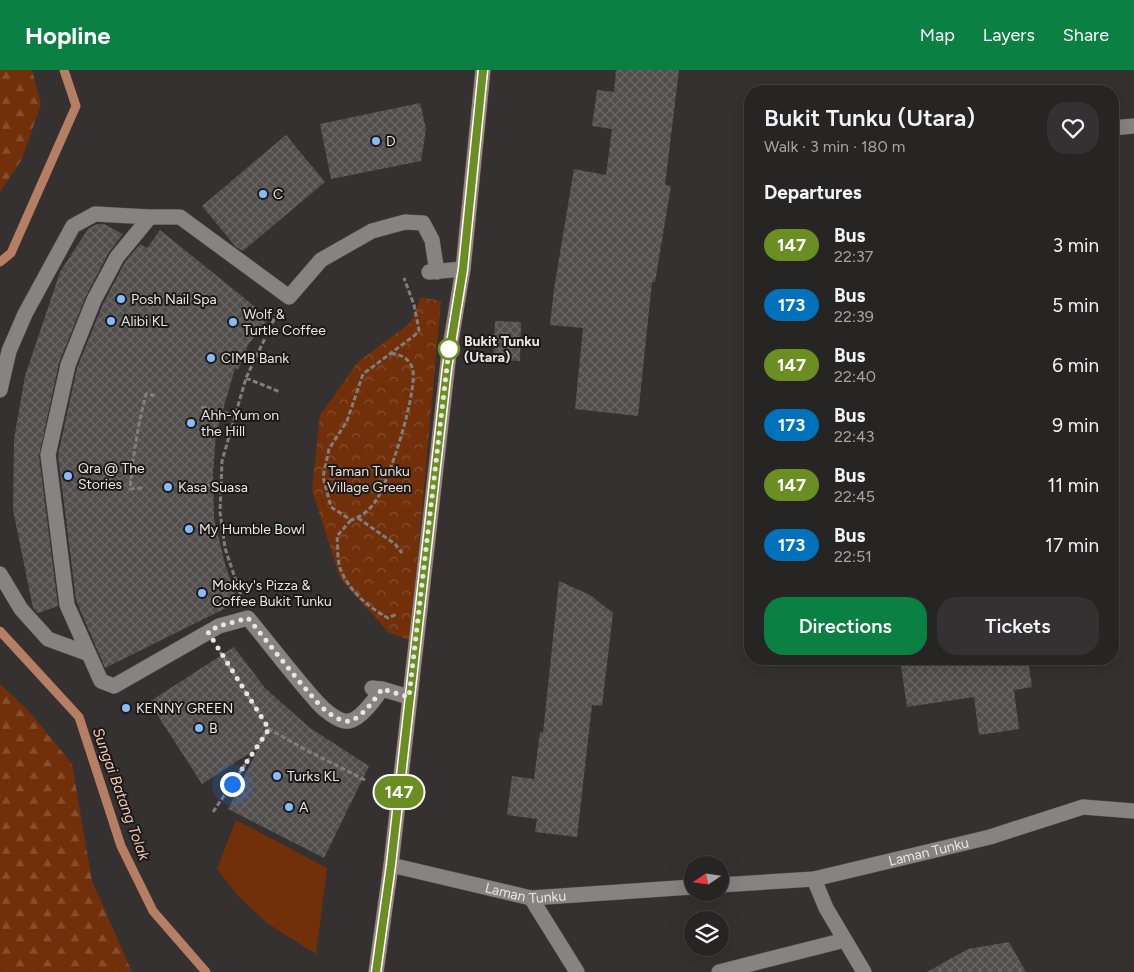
<!DOCTYPE html>
<html lang="en">
<head>
<meta charset="utf-8">
<style>
  body { margin:0; font-family:Figtree,sans-serif; background:#333131; color:#f1f3f6; height:100vh; display:flex; flex-direction:column; font-size:19px; white-space:nowrap }
  * { box-sizing:border-box; margin:0 }
  p { font-size:16px; color:#a4a5a6 }
  .icon { flex:none; width:28px; height:28px; fill:none; stroke:currentColor; stroke-width:2; stroke-linecap:round; stroke-linejoin:round }
  .map { position:relative; flex:1; overflow:hidden }
  .drawer { position:absolute; left:744px; top:15px; width:375px; height:580px; display:flex; flex-direction:column; background:#272524; border-radius:20px; box-shadow:0 5px 20px #0002,0 0 0 1px #434241 }
  .drawer>* { flex:none }
  .badge { padding:0 10px; border-radius:16px; font-size:18px; line-height:32px }
  .needle { width:32px; rotate:257deg }
  .controls { position:absolute; left:684px; top:786px; display:grid; gap:10px }
  .controls a { display:grid; place-items:center; width:45px; height:45px; border-radius:50%; background:#272524; box-shadow:0 5px 20px #0002,0 0 0 1px #434241; font-size:25px }
  .you { position:absolute; width:25px; height:25px; margin:-12px; border:4px solid #fff; border-radius:50%; background:#1a73e8; box-shadow:0 0 0 8px #1a73e833 }
  .map>.badge { position:absolute; translate:-50% -50%; box-shadow:0 0 0 2px #fff }
  h2 { padding:0 20px; font-size:19px; line-height:45px }
  .round { display:grid; place-items:center; flex:none; width:52px; height:52px; border-radius:20px; background:#333131 }
  .headline { display:flex; align-items:center; justify-content:space-between; height:85px; padding:0 20px }
  h1 { font-size:24px; font-weight:600; line-height:38px }
  .cta { display:flex; gap:10px; margin-top:auto; padding:10px 20px }
  .cta a { flex:1; height:58px; border-radius:20px; background:#0b8043; color:#fff; font-size:20px; font-weight:600; line-height:58px; text-align:center }
  .cta a+a { background:#333131; color:#f1f3f6 }
  ul { padding:0; list-style:none }
  li { display:flex; align-items:center; gap:15px; height:60px; padding:0 20px }
  li div { flex:1 }
  li b { display:block; font-size:19px }
  li em { font-style:normal }
  li .badge { min-width:55px; font-weight:700; text-align:center }
  header { display:flex; align-items:center; gap:30px; box-sizing:border-box; height:70px; padding:0 25px; background:#0b8043; color:#fff }
  header strong { font-size:24px }
  nav { display:flex; gap:28px; margin-inline-start:auto; font-size:18px }
  .map>svg:first-child { display:block }
  .green { fill:#72300a }
  .forest { fill:url(#forest-firs) }
  .park { fill:url(#park-crowns) }
  .lines { fill:none; stroke-linecap:round; stroke-linejoin:round }
  .stream { stroke:#b67e62; stroke-width:9 }
  .building { fill:url(#building-cross-hatch) }
  .lane-casing { stroke:#514e4d; stroke-width:16 }
  .street-casing { stroke:#514e4d; stroke-width:16 }
  .secondary-casing { stroke:#514e4d; stroke-width:16 }
  .path { stroke:#817f7e; stroke-width:3; stroke-dasharray:5 2.5; stroke-linecap:butt }
  .lane { stroke:#868382; stroke-width:15 }
  .street { stroke:#868382; stroke-width:15 }
  .secondary { stroke:#9c867c; stroke-width:15 }
  .line-casing { stroke:#fff; stroke-width:11 }
  .line { stroke:#6b8e23; stroke-width:8 }
  .walk { stroke:#e7e6e5; stroke-width:5; stroke-dasharray:0 9 }
  .poi-dot { fill:#88bbfc; stroke:#1b1a19; stroke-width:2 }
  .stop-dot { fill:#fff; stroke:#6b8e23; stroke-width:2.5 }
  .labels { text-anchor:middle; dominant-baseline:central; stroke-width:4; stroke-linejoin:round; paint-order:stroke }
  .poi-label { font-size:14px; fill:#e7e6e5; stroke:#1b1a19; text-anchor:start }
  .stop-label { font-size:14px; font-weight:bold; fill:#e7e6e5; stroke:#1b1a19; text-anchor:start }
  .park-label { font-size:14px; fill:#f0d9ce; stroke:#1b1a19 }
  .street-label { font-size:14px; fill:#e7e6e5; stroke:#1b1a19 }
  .water-label { font-size:15px; font-style:italic; fill:#f6c8b4; stroke:#1b1a19 }
</style>
</head>
<body>
<header>
<strong>Hopline</strong>
<nav><a>Map</a><a>Layers</a><a>Share</a></nav>
</header>
<div class="map">
<svg width="1134" height="902" viewBox="0 0 1134 902">
  <defs>
    <pattern id="forest-firs" width="22" height="20" patternUnits="userSpaceOnUse" patternTransform="scale(1.25)"><rect width="22" height="20" fill="#72300a"/><path d="M5 1l3.5 6h-7zM16 11l3.5 6h-7z" fill="#864e2e"/></pattern>
    <pattern id="park-crowns" width="20" height="18" patternUnits="userSpaceOnUse" patternTransform="scale(1.25)"><rect width="20" height="18" fill="#72300a"/><path d="M2 6a3 3 0 1 1 6 0M12 15a3 3 0 1 1 6 0" fill="none" stroke="#864e2e"/></pattern>
    <pattern id="building-cross-hatch" width="8" height="8" patternUnits="userSpaceOnUse" patternTransform="scale(1.25)"><rect width="8" height="8" fill="#514e4d"/><path d="M0 0l8 8M0 8l8-8" fill="none" stroke="#6a6866"/></pattern>
  </defs>
  <rect width="100%" height="100%" fill="#343130"/>
  <path class="green" d="M236,750L327,798L316,884L267,853L238,826L217,799Z"/>
  <path class="forest" d="M0,0H32L41,34L22,89L0,122Z
    M0,614L29,641L72,694L92,811L132,902H0Z"/>
  <path class="park" d="M421,227L441,231L410,571L388,562L340,508L312,420L320,345L358,292L410,253Z"/>
  <g class="lines">
    <path class="stream" d="M0,192L11,183L76,36L64,0
      M0,561L79,647L121,776L153,841L206,902"/>
  </g>
  <path class="building" d="M616,0H679L665,115L671,116L655,212H652L638,346L575,339L583,258L550,255L554,219L574,99L606,105L612,59L592,56L597,20L614,22Z
    M420,33L426,59L421,91L331,109L320,54Z
    M286,65L325,112L243,181L236,177L202,136Z
    M97,154H104L123,164L109,182L86,226L59,293L39,386L58,536L38,543L33,538L13,440L14,369L25,306L60,202L88,159Z
    M160,160L269,248L248,275L238,300L235,298L216,364L213,403L214,448L225,494L238,532L105,598L76,530L58,385L77,298L103,234L125,192L140,174L147,178Z
    M495,251L521,252L520,291L493,290Z
    M559,511L590,525L613,543L602,636L592,635L577,767L535,762L537,749L507,745L512,706L534,709L540,662L543,663Z
    M234,577L265,618L310,658L369,696L324,788L228,739L259,677L202,714L149,632Z
    M900,589H954L955,592L980,589H1028L1032,617L1014,620L1019,659L979,665L974,627L907,637Z
    M1009,872L1026,902H927L968,879Z"/>
  <g class="lines">
    <defs>
      <path id="lane" d="M429,202L463,199
        M0,320L9,281L25,244L73,156L95,144L150,147
        M0,504L21,539L48,569L89,584
        M372,618L382,619L409,627
        M382,619C375,629 361,649 349,651C339,653 323,639 317,632C293,605 271,576 248,548L219,556L114,616L101,611L67,535L48,385L68,295L94,230L117,187L150,147H180L289,227L321,190L372,161L405,152L423,153L432,170L437,202
        M814,809L826,838L864,902
        M719,902L845,870"/>
      <g id="street">
        <path d="M1112,58L1134,56"/>
        <path id="s1" d="M391,795L531,828L692,817"/>
        <path id="s2" d="M720,815L814,809L990,767L1083,737L1134,741"/>
        <path d="M531,828L577,902"/>
      </g>
      <path id="secondary" d="M376,902L391,795L449,283L463,199L483,0"/>
    </defs>
    <use href="#lane" class="lane-casing"/>
    <use href="#street" class="street-casing"/>
    <use href="#secondary" class="secondary-casing"/>
    <path class="path" d="M391,283C400,285 408,287 412,297C420,316 388,415 375,432C370,440 359,448 351,450L331,437L323,407L329,379L347,351L363,304L415,265L419,260L414,235L404,208
      M246,308L280,322
      M201,337L235,345
      M191,416L221,415
      M142,418L130,419C133,386 138,355 146,324L156,326
      M358,448L395,474L402,483
      M351,450L337,466C338,476 337,489 340,498C348,520 368,537 388,548L397,544
      M241,526L225,478L220,442L222,391L246,308L276,245
      M220,582L269,659L306,680L365,710
      M213,742L269,659"/>
    <use href="#lane" class="lane"/>
    <use href="#street" class="street"/>
    <use href="#secondary" class="secondary"/>
  </g>
  <g class="lines">
    <defs>
      <path id="line" d="M376,902L391,795L447,298L463,199L483,0"/>
    </defs>
    <use href="#line" class="line-casing"/>
    <use href="#line" class="line"/>
    <path class="walk" d="M232,714L269,659L208,562L219,556L248,548C271,576 293,605 317,632C323,639 339,653 349,651C361,649 375,629 382,619L409,627L449,279"/>
  </g>
  <g class="poi-dot">
    <circle cx="376" cy="71" r="5"/>
    <circle cx="263" cy="124" r="5"/>
    <circle cx="121" cy="229" r="5"/>
    <circle cx="111" cy="251" r="5"/>
    <circle cx="233" cy="252" r="5"/>
    <circle cx="211" cy="288" r="5"/>
    <circle cx="191" cy="353" r="5"/>
    <circle cx="68" cy="406" r="5"/>
    <circle cx="168" cy="417" r="5"/>
    <circle cx="189" cy="459" r="5"/>
    <circle cx="202" cy="523" r="5"/>
    <circle cx="126" cy="638" r="5"/>
    <circle cx="199" cy="658" r="5"/>
    <circle cx="277" cy="706" r="5"/>
    <circle cx="289" cy="737" r="5"/>
  </g>
  <circle class="stop-dot" cx="449" cy="279" r="10"/>
  <g class="labels">
    <g class="poi-label">
      <text x="386" y="71">D</text>
      <text x="273" y="124">C</text>
      <text x="131" y="229">Posh Nail Spa</text>
      <text x="243" y="244">Wolf &amp;<tspan x="243" dy="16">Turtle Coffee</tspan></text>
      <text x="121" y="251">Alibi KL</text>
      <text x="221" y="288">CIMB Bank</text>
      <text x="201" y="345">Ahh-Yum on<tspan x="201" dy="16">the Hill</tspan></text>
      <text x="78" y="398">Qra @ The<tspan x="78" dy="16">Stories</tspan></text>
      <text x="178" y="417">Kasa Suasa</text>
      <text x="199" y="459">My Humble Bowl</text>
      <text x="212" y="515">Mokky's Pizza &amp;<tspan x="212" dy="16">Coffee Bukit Tunku</tspan></text>
      <text x="136" y="638">KENNY GREEN</text>
      <text x="209" y="658">B</text>
      <text x="287" y="706">Turks KL</text>
      <text x="299" y="737">A</text>
    </g>
    <g class="stop-label">
      <text x="464" y="271">Bukit Tunku<tspan x="464" dy="16">(Utara)</tspan></text>
    </g>
    <g class="park-label">
      <text x="369" y="401">Taman Tunku<tspan x="369" dy="16">Village Green</tspan></text>
    </g>
    <g class="street-label">
      <text stroke="none"><textPath href="#s2" startOffset="212">Laman Tunku</textPath></text>
      <text stroke="none"><textPath href="#s1" startOffset="138">Laman Tunku</textPath></text>
    </g>
    <g class="water-label">
      <text transform="translate(121 724) rotate(70)">Sungai Batang Tolak</text>
    </g>
  </g>
</svg>
<div class="controls">
<a><svg class="needle" viewBox="-14 -14 28 28"><path d="M0-13l5 13h-10z" fill="#e53935"/><path d="M0 13l5-13h-10z" fill="#a4a5a6"/></svg></a>
<a><svg class="icon" aria-label="layers" viewBox="0 0 24 24"><path d="M12 4l9 5-9 5-9-5zM3 14l9 5 9-5"/></svg></a>
</div>
<div class="you" style="left:232px;top:714px"></div>
<b class="badge" style="left:399px;top:722px;background:#6b8e23;color:#fff">147</b>
<section class="drawer">
<div class="headline"><div><h1>Bukit Tunku (Utara)</h1><p>Walk · 3 min · 180 m</p></div><a class="round"><svg class="icon" aria-label="heart" viewBox="0 0 24 24"><path d="M12 20l-8-8c-3-5 5-10 8-4 3-6 11-1 8 4z"/></svg></a></div>
<h2>Departures</h2>
<ul>
<li><span class="badge" style="background:#6b8e23;color:#fff">147</span><div><b>Bus</b><p>22:37</p></div><em>3 min</em></li>
<li><span class="badge" style="background:#0072bc;color:#fff">173</span><div><b>Bus</b><p>22:39</p></div><em>5 min</em></li>
<li><span class="badge" style="background:#6b8e23;color:#fff">147</span><div><b>Bus</b><p>22:40</p></div><em>6 min</em></li>
<li><span class="badge" style="background:#0072bc;color:#fff">173</span><div><b>Bus</b><p>22:43</p></div><em>9 min</em></li>
<li><span class="badge" style="background:#6b8e23;color:#fff">147</span><div><b>Bus</b><p>22:45</p></div><em>11 min</em></li>
<li><span class="badge" style="background:#0072bc;color:#fff">173</span><div><b>Bus</b><p>22:51</p></div><em>17 min</em></li>
</ul>
<div class="cta"><a>Directions</a><a>Tickets</a></div>
</section>
</div>
</body>
</html>
